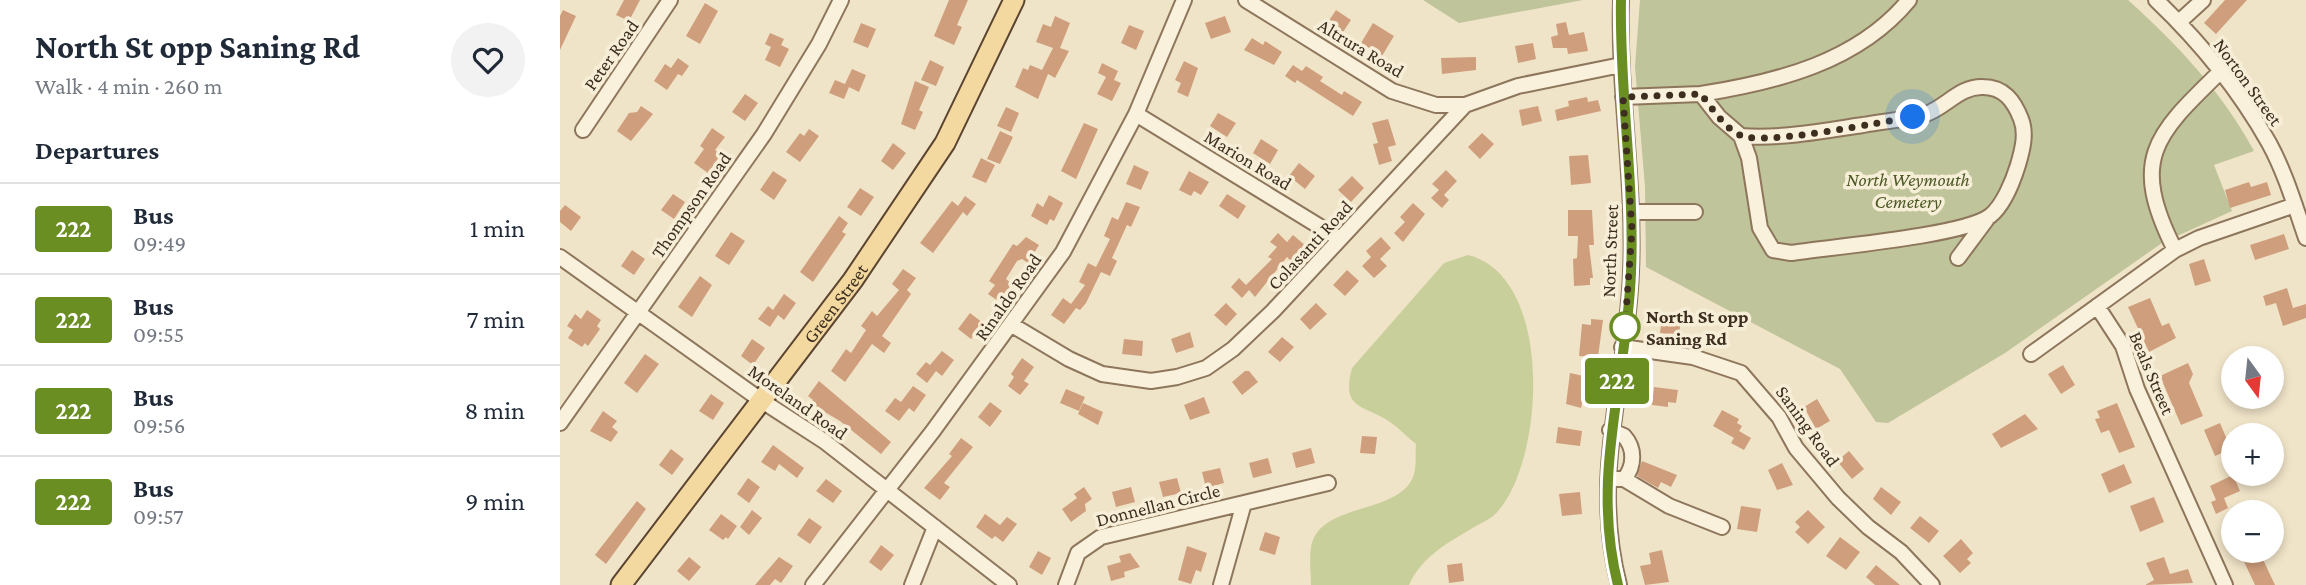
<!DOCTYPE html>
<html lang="en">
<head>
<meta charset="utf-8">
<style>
  body { margin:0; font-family:"Crimson Pro",serif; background:#f2f2f3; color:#1f2937; height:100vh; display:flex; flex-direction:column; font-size:26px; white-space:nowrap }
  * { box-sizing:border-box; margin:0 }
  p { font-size:23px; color:#747a83 }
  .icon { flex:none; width:38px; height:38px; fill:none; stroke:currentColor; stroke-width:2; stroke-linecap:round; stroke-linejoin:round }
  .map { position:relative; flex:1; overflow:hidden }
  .drawer { display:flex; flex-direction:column; background:#fff; width:560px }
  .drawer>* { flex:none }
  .badge { padding:0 14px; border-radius:5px; font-size:24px; line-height:46px }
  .needle { width:46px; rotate:165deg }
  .tools { position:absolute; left:1661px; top:346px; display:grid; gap:14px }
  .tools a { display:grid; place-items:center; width:63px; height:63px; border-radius:50%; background:#fff; box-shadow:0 4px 10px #0003; font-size:35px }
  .you { position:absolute; width:35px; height:35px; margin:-18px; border:5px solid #fff; border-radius:50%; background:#1a73e8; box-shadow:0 0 0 10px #1a73e833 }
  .map>.badge { position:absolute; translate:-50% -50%; box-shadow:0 0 0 4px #fff }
  h2 { padding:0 35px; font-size:26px; line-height:63px }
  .round { display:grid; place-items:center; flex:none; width:74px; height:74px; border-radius:37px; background:#f2f2f3 }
  .head { display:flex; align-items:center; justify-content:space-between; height:119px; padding:0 35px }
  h1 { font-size:33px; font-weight:700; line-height:52px }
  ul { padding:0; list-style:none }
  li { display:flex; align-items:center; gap:21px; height:91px; padding:0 35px; border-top:2px solid #e0e1e3 }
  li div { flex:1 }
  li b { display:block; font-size:26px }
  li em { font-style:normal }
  li .badge { min-width:77px; font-weight:700; text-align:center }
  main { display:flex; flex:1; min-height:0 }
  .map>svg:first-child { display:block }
  .green { fill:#c9cf9b }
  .cemetery { fill:#bfc49a }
  .building { fill:#cf9f7d }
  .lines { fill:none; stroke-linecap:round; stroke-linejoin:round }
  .minor-casing { stroke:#8d765c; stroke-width:18 }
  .major-casing { stroke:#5b4430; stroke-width:23 }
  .minor { stroke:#faf1dc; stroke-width:14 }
  .major { stroke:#f3d9a0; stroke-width:19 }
  .line-casing { stroke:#fff; stroke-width:16 }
  .line { stroke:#6b8e23; stroke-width:10 }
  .walk { stroke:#3d2e20; stroke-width:7; stroke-dasharray:0 12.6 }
  .stop-dot { fill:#fff; stroke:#6b8e23; stroke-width:3.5 }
  .labels { text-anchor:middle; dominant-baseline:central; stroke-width:7; stroke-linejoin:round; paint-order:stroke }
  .street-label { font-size:19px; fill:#3d2e20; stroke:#f7eed8 }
  .park-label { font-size:19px; font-style:italic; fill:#4d5a26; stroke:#f7eed8 }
  .stop-label { font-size:19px; font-weight:bold; fill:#3d2e20; stroke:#f7eed8; text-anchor:start }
</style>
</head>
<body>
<main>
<section class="drawer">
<div class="head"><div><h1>North St opp Saning Rd</h1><p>Walk · 4 min · 260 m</p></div><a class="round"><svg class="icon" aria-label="heart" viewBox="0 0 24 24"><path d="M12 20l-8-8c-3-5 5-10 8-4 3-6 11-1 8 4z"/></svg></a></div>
<h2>Departures</h2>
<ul>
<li><span class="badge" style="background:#6b8e23;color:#fff">222</span><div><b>Bus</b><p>09:49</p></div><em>1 min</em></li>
<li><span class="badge" style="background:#6b8e23;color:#fff">222</span><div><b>Bus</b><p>09:55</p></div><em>7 min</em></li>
<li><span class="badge" style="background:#6b8e23;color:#fff">222</span><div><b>Bus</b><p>09:56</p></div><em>8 min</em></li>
<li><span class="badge" style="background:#6b8e23;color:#fff">222</span><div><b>Bus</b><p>09:57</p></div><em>9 min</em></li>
</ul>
</section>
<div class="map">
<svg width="1746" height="585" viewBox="0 0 1746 585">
  <rect width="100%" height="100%" fill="#f0e4c8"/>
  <path class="green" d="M908,255C994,276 985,458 938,511C933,518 923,522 916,526C889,542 862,556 849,585H751C751,573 749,559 751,547C759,502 838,515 853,477C857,468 855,453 856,444C847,437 839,428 830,422C802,404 781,410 792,368L884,263Z"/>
  <path class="cemetery" d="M863,0H1023L899,23Z
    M1080,0H1568C1617,44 1663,93 1694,151L1654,165L1672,211L1602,243L1445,353L1328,423L1316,422L1280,369L1086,267L1085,187L1075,67Z"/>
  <path class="building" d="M64,0H80L69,21L56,15Z
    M389,0H408L397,25L402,27L394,45L374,36Z
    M1665,0H1687L1656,34L1644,23Z
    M145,3L158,11L140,44L126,36Z
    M3,10L16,16L0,50V16Z
    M776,10L791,20L781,35L766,25Z
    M495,16L510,23L500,48L509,51L495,78L488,74L478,99L455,87L463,68L468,70L470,65L482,70L493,48L476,42L483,24L491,27Z
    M665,16L671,32L651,39L645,23Z
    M1006,22L1009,35L1024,32L1028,51L1008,54L1007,48H993L991,37L998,35L996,24Z
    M301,23L316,29L308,48L293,42Z
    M813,23L834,36L822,56L801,43Z
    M569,25L584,31L576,50L561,43Z
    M210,33L224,39L221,45L229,49L220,67L205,60L211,47L205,44Z
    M692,38L703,45L705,41L722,52L714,65L684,50Z
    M973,43L976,59L958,63L955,46Z
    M916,57V70L882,74L881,58Z
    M118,58L129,66L122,76L118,74L107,90L94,81L105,64L111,68Z
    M370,60L384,67L376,86L361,80Z
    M624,61L638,68L628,97L617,92L621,83L615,80Z
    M542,63L558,71L554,80L561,83L552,101L537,94L546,77L538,73Z
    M733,65L742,71L746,66L763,77L760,81L782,95L784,91L802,102L793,116L737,80L735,83L725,76Z
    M292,69L306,75L299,92L289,87L284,99L269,93L275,80L285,84Z
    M355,81L369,87L359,110L363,112L355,130L341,124Z
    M185,94L198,103L185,121L172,112Z
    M1027,97L1028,102L1038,100L1041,111L997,121L995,110L1009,106L1008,101Z
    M81,106L93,114L71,141L57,131L69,113L77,112Z
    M978,106L982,121L962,126L959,110Z
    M446,107L459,113L451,132L437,126Z
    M658,113L676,123L667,137L650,126Z
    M828,119L836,145L828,147L832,161L819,165L813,144L818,143L812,123Z
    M524,123L538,129L516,179L501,171Z
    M152,128L165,137L155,150L161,154L148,173L134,163L144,149L140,146Z
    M249,129L259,136L240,162L226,152L240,133L244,136Z
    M440,131L453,137L440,164L427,159Z
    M922,133L934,144L920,159L908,147Z
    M701,139L718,150L710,164L693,153Z
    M333,143L346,153L333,170L321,161Z
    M1028,155L1031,183L1011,185L1009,156Z
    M421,158L435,165L426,183L412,177Z
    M739,163L755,176L745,189L729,176Z
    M574,165L589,172L581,190L566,184Z
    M886,170L897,181L884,195L889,200L882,208L871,198L879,190L872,184Z
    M213,171L227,180L214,200L200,190Z
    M629,171L649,182L641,195L634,191L631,196L619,190Z
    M792,176L804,188L791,202L778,190Z
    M1689,182L1691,187L1707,182L1711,195L1670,208L1665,190Z
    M300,188L314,197L301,216L287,207Z
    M113,194L125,202L114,219L101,210Z
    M667,194L686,206L678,219L659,206Z
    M489,195L503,203L494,221L490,219L487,225L471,216L477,203L483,207Z
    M405,196L416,204L407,216L403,212L373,253L360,243L392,201L398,206Z
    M566,202L580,207L571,227L567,225L552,258L557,261L550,276L541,272L526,303L520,310L516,308L504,324L491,315L503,298L511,304L525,285L519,282L528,263L536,267L550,239L544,236L552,217L558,220Z
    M853,203L865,214L843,242L834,233L845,222L840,217Z
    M5,205L21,217L11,231L0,222V211Z
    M1008,210H1032L1034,245H1029L1033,278H1030V285L1014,286L1013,259L1017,258L1018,236H1008Z
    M279,216L288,223L282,232L286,234L253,282L240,272Z
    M171,232L185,241L169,265L155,256Z
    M718,233L727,242L733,235L746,246L732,262L727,257L695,297L689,290L682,298L671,287L679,278L686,285L712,259L708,257L717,247L710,242Z
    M1724,234L1729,249L1695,260L1690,245Z
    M466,237L479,245L468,263L462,259L457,261L446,279L452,284L438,301L428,294L435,285L429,281L453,244L457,246Z
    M821,237L831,248L820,259L827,266L814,278L802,266L811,257L806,251Z
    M72,250L85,259L74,275L61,266Z
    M1644,259L1651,281L1635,286L1629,264Z
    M343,269L356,278L347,290L351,294L322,336L331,343L324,353L312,344L285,382L271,371L286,349L291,353L306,330L301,326L312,311L317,316L339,290L332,284Z
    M787,270L799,281L785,296L773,285Z
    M140,276L152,285L132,317L118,307Z
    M1727,288L1733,308L1746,304V318L1723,326L1716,303L1706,306L1703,296Z
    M224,294L236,303L224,320L218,315L210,327L198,319L208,306L213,310Z
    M1590,298L1602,326L1609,323L1616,338L1589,352L1568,307Z
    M666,303L677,314L666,326L654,315Z
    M756,303L767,314L750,330L740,319Z
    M27,310L41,320L37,326L40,329L28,346L25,343L22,347L8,338L13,330L7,326L15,314L21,319Z
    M410,313L423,323L411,339L398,329Z
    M1102,318L1121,320L1119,335L1100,333Z
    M1031,319L1043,320L1038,357L1019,356L1022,324L1031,325Z
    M630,332L634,347L616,353L611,339Z
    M722,337L734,347L720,362L708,352Z
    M192,339L205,348L193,365L181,356Z
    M564,339L583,341L582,356L562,354Z
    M382,351L394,360L382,376L376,371L367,383L356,374L366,362L370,365Z
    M85,354L99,364L77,393L64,383Z
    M462,358L474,367L464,381L469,384L460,395L448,386L454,377L451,374Z
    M1628,363L1633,374L1629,383L1643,416L1621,425L1600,376Z
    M1503,365L1515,385L1501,394L1488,374Z
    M685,371H689L698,382L682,395L672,382Z
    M1010,373L1028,377L1021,408L1006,404Z
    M259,381L331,442L321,454L280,421L251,404L253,400L248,396Z
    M353,386L366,395L354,412L343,403L349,408L339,421L325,411L335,398L341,402Z
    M1094,387L1118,390L1116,403L1108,402V407L1092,405Z
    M506,389L525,397L519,411L500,403Z
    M151,394L164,403L153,420L139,411Z
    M644,397L650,413L630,420L624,405Z
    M1257,399L1270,421L1256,429L1244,407Z
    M430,402L442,411L430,427L418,417Z
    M523,403L543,412L538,425L518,414Z
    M1557,403L1575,447L1559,453L1549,430L1541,433L1535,419L1540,418L1537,411Z
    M1162,410L1179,419L1177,423L1182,426L1179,431L1191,438L1184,450L1171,443L1174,438L1153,426Z
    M43,411L57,421L52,427L58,432L51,442L30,431Z
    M1465,414L1478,429L1441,448L1432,434Z
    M1660,423L1671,449L1655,456L1644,430Z
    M998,427L1022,431L1020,446L996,443Z
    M802,436L817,437L815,454L800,453Z
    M401,438L413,447L384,483L390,487L380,500L364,488L392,456L389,454Z
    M213,445L244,468L237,478L219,464L215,471L201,462Z
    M751,448L755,463L736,468L732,453Z
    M111,449L124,459L112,475L99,465Z
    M1289,451L1304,469L1292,479L1277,461Z
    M708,458L712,473L693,478L689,463Z
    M1082,461L1117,475L1111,487L1101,482L1098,488L1077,476Z
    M1222,463L1233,485L1217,490L1208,470Z
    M1564,464L1572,483L1549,493L1541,474Z
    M660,468L664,483L646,488L642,472Z
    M1673,475L1680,491L1664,498L1668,508L1656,514L1651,502L1656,500L1650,486Z
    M188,478L200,487L189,503L177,494Z
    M617,478L621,493L603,497L599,482Z
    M266,479L282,491L273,503L256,491Z
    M524,487L532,499L525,504L526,511L511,522L502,509L517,498L514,494Z
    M571,487L575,502L556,507L552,492Z
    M1321,487L1341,502L1331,515L1313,499Z
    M1020,492L1022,514L1002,516L999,494Z
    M1594,497L1604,522L1580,532L1570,506Z
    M77,501L86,509L46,564L35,555Z
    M1181,506L1201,509L1197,532L1177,529Z
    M192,510L202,518L189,535L180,527Z
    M1248,510L1265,527L1248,544L1235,532L1240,527L1235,522Z
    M161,514L177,526L168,539L166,537L163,540L149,530Z
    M425,514L440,525L447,517L457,524L443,542L435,536L432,539L416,527Z
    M1360,516L1379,531L1369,543L1350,528Z
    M249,518L262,527L250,544L237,535Z
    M705,532L720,537L715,555L699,550Z
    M1280,537L1300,552L1286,570L1266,556Z
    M1401,539L1413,553L1407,559L1411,563L1400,573L1383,556Z
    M321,545L334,555L321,571L309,562Z
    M627,546L647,553L641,572L636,570L631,584L618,580Z
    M1102,550L1109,582L1085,585L1080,566L1091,564L1089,553Z
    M478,551L491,558L482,575L469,567Z
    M1679,551H1699L1715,585H1695Z
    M570,553L580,567L564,572L565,577L551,581L547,566L561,562L559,556Z
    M129,557L141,567L129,581L117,571Z
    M219,557L233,566L221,583L215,579L210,585H195Z
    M1604,557L1610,574L1628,569L1633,583L1585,585L1594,580L1586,563Z
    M902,563L904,581L889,583L887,565Z
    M1316,565L1340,585H1315L1306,577Z"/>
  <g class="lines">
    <defs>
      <path id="minor" d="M686,0L832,91L876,105H905
        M1596,0C1639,41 1679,90 1709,143C1725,172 1735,206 1746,238
        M1619,22L1643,0
        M1063,97L1141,94
        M576,114L780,239
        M23,130L110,0
        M1181,136C1222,139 1263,131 1303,125C1324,121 1346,120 1366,114C1386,107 1400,86 1423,87C1444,87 1454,101 1461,119C1467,134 1462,151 1458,165C1453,181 1443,206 1430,216C1403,236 1270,247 1231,253L1213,250L1200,228L1189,158L1181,136L1159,117L1141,94C1217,82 1298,62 1349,0
        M1072,212H1135
        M1615,250C1569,159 1595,135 1660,72
        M0,257L202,401L264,441L449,585
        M1398,258L1427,219
        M1537,306L1563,346L1577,389L1665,585
        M452,325L509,359L542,374L591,381L617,377L646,368L673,349L713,311L905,105L958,86L1061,65
        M1062,347L1133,357L1181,373L1219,417L1236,448L1278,498L1308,527L1341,552L1372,585
        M1471,354L1615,250L1639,238L1735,205
        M0,423L204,134L259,44L281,0
        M1050,430L1064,436C1075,448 1075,466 1064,479H1056
        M1064,479L1109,506L1162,527
        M684,503L768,483
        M253,585L373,431L503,252L576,114L624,0
        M352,585L375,527
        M506,585L518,553L541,537L684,503L661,585
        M1059,585C1030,473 1067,382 1071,272C1075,181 1058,91 1061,0"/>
      <g id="major">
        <path id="s1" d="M61,585L293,280L385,143L454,0"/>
      </g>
    </defs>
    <use href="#minor" class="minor-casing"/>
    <use href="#major" class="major-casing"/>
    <use href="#minor" class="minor"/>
    <use href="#major" class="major"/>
  </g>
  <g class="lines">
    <defs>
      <path id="line" d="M1058,585C1030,474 1067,381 1071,272C1075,181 1059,91 1061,0"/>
    </defs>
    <use href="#line" class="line-casing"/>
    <use href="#line" class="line"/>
    <path class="walk" d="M1065,327L1072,230L1063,97L1141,94C1151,107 1166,130 1182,136C1209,145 1320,122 1353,117"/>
  </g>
  <circle class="stop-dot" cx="1065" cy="327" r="14"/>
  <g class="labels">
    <g class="street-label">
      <text transform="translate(801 48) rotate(31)">Altrura Road</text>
      <text transform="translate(51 55) rotate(-55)">Peter Road</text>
      <text transform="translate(1688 82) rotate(54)">Norton Street</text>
      <text transform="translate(688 160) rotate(31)">Marion Road</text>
      <text transform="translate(131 205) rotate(-55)">Thompson Road</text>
      <text transform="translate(750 245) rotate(-47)">Colasanti Road</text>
      <text transform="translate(1050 251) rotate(-88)">North Street</text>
      <text transform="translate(448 297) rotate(-55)">Rinaldo Road</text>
      <text stroke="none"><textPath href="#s1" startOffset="354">Green Street</textPath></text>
      <text transform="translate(1592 373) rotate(67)">Beals Street</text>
      <text transform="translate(238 402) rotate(35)">Moreland Road</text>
      <text transform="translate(1248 426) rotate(54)">Saning Road</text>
      <text transform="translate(598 505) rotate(-14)">Donnellan Circle</text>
    </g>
    <g class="park-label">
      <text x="1348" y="179">North Weymouth<tspan x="1348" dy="22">Cemetery</tspan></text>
    </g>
    <g class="stop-label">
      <text x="1086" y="316">North St opp<tspan x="1086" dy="22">Saning Rd</tspan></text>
    </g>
  </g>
</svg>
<div class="tools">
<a><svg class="needle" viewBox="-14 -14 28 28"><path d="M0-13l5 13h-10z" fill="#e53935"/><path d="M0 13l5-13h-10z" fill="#747a83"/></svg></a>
<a>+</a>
<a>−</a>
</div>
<div class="you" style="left:1353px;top:117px"></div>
<b class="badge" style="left:1057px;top:381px;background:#6b8e23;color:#fff">222</b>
</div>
</main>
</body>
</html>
